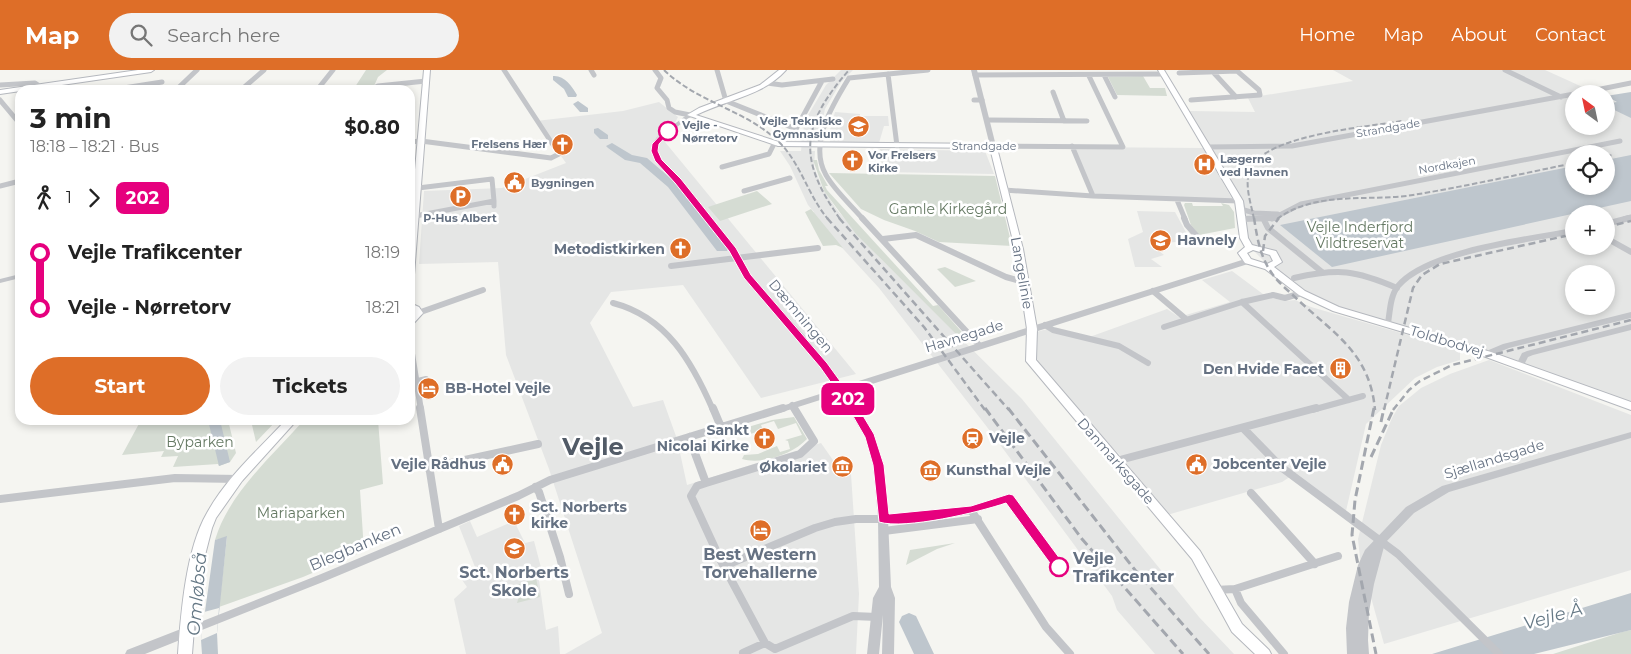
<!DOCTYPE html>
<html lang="en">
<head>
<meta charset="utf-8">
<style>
  body { margin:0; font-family:Montserrat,sans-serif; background:#f2f2f2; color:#222; height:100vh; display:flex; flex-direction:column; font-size:19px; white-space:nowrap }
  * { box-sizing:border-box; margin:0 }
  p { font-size:16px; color:#767676 }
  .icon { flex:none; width:28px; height:28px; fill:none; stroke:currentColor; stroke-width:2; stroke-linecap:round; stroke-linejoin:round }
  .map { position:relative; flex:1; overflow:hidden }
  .side { position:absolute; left:15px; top:15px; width:400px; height:340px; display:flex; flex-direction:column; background:#fff; border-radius:15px; box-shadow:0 2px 8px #0003 }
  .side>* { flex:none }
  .badge { padding:0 10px; border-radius:8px; font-size:18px; line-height:32px }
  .needle { width:32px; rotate:327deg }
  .fabs { position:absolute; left:1565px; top:15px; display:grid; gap:10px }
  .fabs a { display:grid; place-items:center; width:50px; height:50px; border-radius:50%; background:#fff; box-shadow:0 2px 8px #0003; font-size:25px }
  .map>.badge { position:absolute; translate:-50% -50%; box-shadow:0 0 0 2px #fff }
  .legs { display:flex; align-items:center; gap:8px; height:55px; padding:0 15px; font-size:16px }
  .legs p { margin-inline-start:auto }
  .overview { display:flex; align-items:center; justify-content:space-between; height:85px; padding:0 15px }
  h1 { font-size:28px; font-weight:700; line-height:38px }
  .cta { display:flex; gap:10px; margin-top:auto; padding:10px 15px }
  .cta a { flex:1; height:58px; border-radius:30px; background:#de6e28; color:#fff; font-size:20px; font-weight:700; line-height:58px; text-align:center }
  .cta a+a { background:#f2f2f2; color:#222 }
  ul { padding:0 15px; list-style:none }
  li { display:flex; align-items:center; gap:18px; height:55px; font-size:19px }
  li i { display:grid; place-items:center; width:8px; height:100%; margin:0 6px; background:currentColor }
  li i::after { content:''; width:12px; height:12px; margin:-6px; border:4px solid; border-radius:50%; background:#fff }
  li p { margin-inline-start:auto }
  li:first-child i { background:linear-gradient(#0000 50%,currentColor 0) }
  li:last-child i { background:linear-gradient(currentColor 50%,#0000 0) }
  header { display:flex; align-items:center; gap:30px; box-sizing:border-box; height:70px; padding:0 25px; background:#de6e28; color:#fff }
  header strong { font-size:24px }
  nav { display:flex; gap:28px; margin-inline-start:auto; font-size:18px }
  .search { width:350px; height:45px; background:#f2f2f2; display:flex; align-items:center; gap:12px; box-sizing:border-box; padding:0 18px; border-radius:28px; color:#767676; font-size:19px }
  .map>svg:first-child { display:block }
  .built { fill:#e5e6e5; fill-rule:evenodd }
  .green { fill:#d5dcd3 }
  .water { fill:#bec6cd }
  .pier { fill:#f5f5f1 }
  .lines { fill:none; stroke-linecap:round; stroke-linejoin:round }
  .river { fill:#bec6cd; fill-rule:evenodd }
  .secondary-casing { stroke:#b5b8be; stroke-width:2 }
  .minor-far2 { stroke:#c3c5c9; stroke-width:5 }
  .minor-far1 { stroke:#c3c5c9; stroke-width:6 }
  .minor { stroke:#c3c5c9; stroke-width:8 }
  .tertiary { fill:#c3c5c9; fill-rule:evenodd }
  .secondary { fill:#fff; fill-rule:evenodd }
  .rail-far2 { stroke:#a3a7ae; stroke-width:2; stroke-dasharray:5.5 2.5; stroke-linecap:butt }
  .rail-far1 { stroke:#a3a7ae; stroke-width:2.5; stroke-dasharray:7 4; stroke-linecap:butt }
  .rail { stroke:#a3a7ae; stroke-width:3; stroke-dasharray:9 4.5; stroke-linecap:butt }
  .line-1 { fill:#e6007e; stroke:#fff }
  .stop-1-dot { fill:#fff; stroke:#e6007e; stroke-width:2.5 }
  .labels { text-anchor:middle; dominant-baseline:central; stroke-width:5; stroke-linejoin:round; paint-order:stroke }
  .far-poi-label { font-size:11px; font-weight:bold; fill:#657182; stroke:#fff; text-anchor:start }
  .far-stop-label { font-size:11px; font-weight:bold; fill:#657182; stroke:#fff; text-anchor:start }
  .far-street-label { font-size:11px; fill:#657182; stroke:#fff }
  .park-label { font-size:14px; fill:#657963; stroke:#fff }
  .poi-label { font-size:14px; font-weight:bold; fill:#657182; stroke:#fff; text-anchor:start }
  .street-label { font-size:14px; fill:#657182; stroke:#fff }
  .near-street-label { font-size:16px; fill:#657182; stroke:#fff }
  .near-poi-label { font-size:16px; font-weight:bold; fill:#657182; stroke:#fff }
  .near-stop-label { font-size:16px; font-weight:bold; fill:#657182; stroke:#fff; text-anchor:start }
  .near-water-label { font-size:18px; font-style:italic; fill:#657885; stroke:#fff }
  .town-label { font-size:24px; font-weight:bold; fill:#525b67; stroke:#fff }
</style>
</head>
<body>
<header>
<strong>Map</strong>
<div class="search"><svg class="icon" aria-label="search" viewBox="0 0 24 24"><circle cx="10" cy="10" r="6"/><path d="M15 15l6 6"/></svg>Search here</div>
<nav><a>Home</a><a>Map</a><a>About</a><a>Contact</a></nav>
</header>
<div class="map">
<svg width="1631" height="584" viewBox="0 0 1631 584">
  <rect width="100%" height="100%" fill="#f5f5f1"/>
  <path class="built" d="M841,0H853L841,12L825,39L818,71L812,72L811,81H815L814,97L823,119L837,140L879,187L1022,329L1199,547L1234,584H1155L1117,540L1112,526L987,357L879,218L811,144L814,142L808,135L790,96L780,81H801L802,72L800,70L807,47L826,15Z
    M1333,0H1545L1598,24H1574V56H1606V27L1616,32L1631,29V339L1457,275L1316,230L1280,207L1250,177L1237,129L1189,41L1255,42L1248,28L1353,11ZM1574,84H1606V116H1574ZM1574,144H1606V176H1574ZM1574,204H1606V236H1574Z
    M659,32L678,47L665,72L856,304L761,328L683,215L611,222L590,253L633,337L663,330L677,369L687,415L821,373L835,393L850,389L859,524L856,584H565L602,563L549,399L506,285L498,192L419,194L424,121L502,118L566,93L536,51L623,41Z
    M835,42L860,44V46H888L889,56H884L879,73H830V60Z
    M1071,77L1203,78L1234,132L1092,128Z
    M880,79L985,81L994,104L883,102Z
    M1137,141L1175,142L1188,166L1195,171L1159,173L1162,180L1159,181L1164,185L1151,189L1162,197H1135L1128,169L1143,162Z
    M1232,201L1267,227L1286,231L1295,230L1311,237L1460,280V290L1437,297L1415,308L1366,354L1346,441L1296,403L1282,412L1167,445L1120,385L1051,319L1030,289L1033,263L1047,259L1084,269L1167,239L1179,247L1230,232L1202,210Z
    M1489,290L1631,345V500L1384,574L1360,488L1358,469L1381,375L1392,348L1399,336L1421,318L1450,304Z
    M470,451L477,467L514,451L525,473L534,471L544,509L539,510L546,560L558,556L560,584H466L454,529L467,517L460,507L475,497L459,456Z"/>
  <path class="green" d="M366,0H387L378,7L374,16L368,18H370L353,20Z
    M1143,6L1150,18H1165L1167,26L1117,25L1108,7Z
    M813,90H817L819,100L828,116H825L827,120L933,236L938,235L968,269L967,271L964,272L856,164L824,121Z
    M829,103L995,106L1012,176L939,172L915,161L884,150L861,139Z
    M757,121L772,134L720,151L708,137Z
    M1185,133H1192L1193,136H1223L1221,133L1229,135L1234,142L1235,158L1199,165L1191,155L1184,135Z
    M811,139L843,178L836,175L823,176L805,142Z
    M945,197L976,211L955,217L937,199Z
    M794,347L807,369C793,384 762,395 742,389L744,385L758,384L777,376L780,382L790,379L788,371L785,370L802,365L796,353L778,359L774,351L761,355L763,360L741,367L738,360L772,350Z
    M141,350L163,353L167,350H228L236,383L230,392L219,396L218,394L173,397L178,386L161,387L164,381L122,385Z
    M266,350H277L256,372L252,355Z
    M304,350H378L383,414L360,420L364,481L303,507L219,537L227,467L215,470C229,423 272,386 304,350Z
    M955,473L937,479L906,495L910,480Z
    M536,508L540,527L517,533L519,526L516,522L511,523V519L514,516Z
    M1631,560V584H1553L1622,562Z"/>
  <path class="water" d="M1631,22V48L1606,36V34L1617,32L1606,26Z
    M1631,85V131L1332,197L1280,155L1574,96V116H1606V90Z
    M208,350H220L230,392L219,396Z
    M227,466L217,563L218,584H202L201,570L215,470Z
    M1631,523V560L1534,584H1432Z"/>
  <path class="pier" d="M219,538L217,563L201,570L204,542Z"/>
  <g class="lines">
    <path class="river" d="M553,6C564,5 572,16 577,25L576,27H568L564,19L553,10Z
      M578,31L588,38V42H580L573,34Z
      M598,58L608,65V69H600L594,63V59Z
      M612,73L632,85L647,88L676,113L727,175L728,178L727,181H717L668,117L640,93L625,90L608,78L606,76Z
      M909,543L916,546L934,584H914L899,552L902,546Z"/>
    <defs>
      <path id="secondary" d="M138,0H154L151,2L0,24V20Z
        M424,0H430L414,205L410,208V155Z
        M779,0H786C763,26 726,30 696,45L779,72L996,74L1023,179L1037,259L1036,290L1200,481L1242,554L1269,580L1271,584H1255L1232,562L1192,489L1026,291L1027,259L1015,179L990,78L778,76L687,45L699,38L760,15Z
        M1158,0H1164L1243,131L1248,168L1252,175L1276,181L1282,192L1274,197L1305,221L1339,237L1491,282L1631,332V340L1483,286L1333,241L1299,225L1265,199L1245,193L1238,183L1245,177L1240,168L1235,131ZM1253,180L1270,185L1273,191L1267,194L1251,189L1247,183Z
        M410,233L419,237L423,243L413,254L410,255V246L413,243L410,240Z
        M286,350H297L242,411L216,448L212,458L203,493L196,533L192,584H178C181,542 186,479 207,443C227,407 258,380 286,350Z"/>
    </defs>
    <use href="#secondary" class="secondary-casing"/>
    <path class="minor-far2" d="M591,0L594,5
      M655,0L661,8L657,18L667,30L669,38L675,42L690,45
      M717,0L726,31L796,59L822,11
      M1505,0L1561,27
      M1213,2L1236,27
      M1179,3L1237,1
      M888,4L897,76
      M975,5L1163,4
      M1104,5L1115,27
      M767,13L782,15L833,9
      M0,15L35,13L38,15
      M111,20L162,12
      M176,20L197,0
      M241,20L264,0
      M317,20L333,0
      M370,20L378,16L426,11
      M1053,22L1064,51
      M1576,24L1631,13
      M0,30L20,54
      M974,30H982
      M1191,30L1260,25L1259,20L1236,0
      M987,50L1087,51
      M410,72L421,71L551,88L559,84L504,0
      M993,76L1123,77L1089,6
      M1072,76L1093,126
      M1208,77L1292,76L1574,24
      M722,97L769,84L774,74
      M0,116L20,111
      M418,118L492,109L494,131
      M1004,120L1093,126L1239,131
      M744,121L790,108
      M1177,130L1185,149
      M1241,139L1254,143L1278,144
      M410,147L494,131V136
      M863,149C851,135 835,121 826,105C808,74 833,34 849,8L928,0
      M1272,149L1301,134L1620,71
      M1624,149L1631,147"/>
    <path class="minor-far1" d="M862,148L979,275
      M1184,148L1187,155L1201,171
      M1243,149L1275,148
      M1264,150L1268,158L1322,202
      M1606,154L1629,148
      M1606,168L1631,182
      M883,169L916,165L1006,207L1024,212
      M671,196L818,178
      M1294,208C1339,198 1355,200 1397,218
      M1153,221L1186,249
      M1242,232L1349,330
      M613,233C667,247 692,292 713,340
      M418,243L483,220
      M1388,253C1390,242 1390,226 1398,216C1427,181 1529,169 1574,161
      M1045,255L1053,260L1119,276L1148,293
      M1164,257L1242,232L1273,225L1285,228L1302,223
      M410,271L421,340
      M410,313L426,309
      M792,335L795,340
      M779,340L842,320
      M1312,340L1363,326"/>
    <path class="minor" d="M420,338L439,459
      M713,338L721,357
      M1243,358L1281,397L1398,484L1499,584
      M689,367L706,413L800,384L814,371L794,338
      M1116,391L1316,338
      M428,398L538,374
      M706,413L697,416L691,426L720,489L765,573
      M535,417L539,422L560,487L569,524
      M1251,423L1315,494
      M0,429L175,408L239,409
      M884,461L978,449
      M724,496L815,458L835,452L856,449H903L971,440L1046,557L1070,584
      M1235,519L1241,533L1284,584
      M1215,520L1235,519L1338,486
      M186,562L322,508L518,426L550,410L783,338
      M743,583L765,573L775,579L853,546L877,547"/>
    <path class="tertiary" d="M971,0H977L996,76L995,77L993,78L990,76Z
      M688,44L693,45L661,69L658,74L659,85L665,95L680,110L736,178L750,205L805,266L836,305L843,316L1245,189H1248L1252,191L1251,193L847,322L875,367L883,395L888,449L891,517L895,528L894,584H882L883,545L879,584H867L873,528L879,517L878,449L873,395L865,367L830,309L799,270L744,208L730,181L676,112L659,96L653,85L652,74L657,67Z
      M20,204V208L0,213V209Z
      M1631,242V248L1509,278L1487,287L1483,284L1484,282L1503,274Z
      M1631,254V260L1533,285L1528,287L1523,297H1517L1516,295L1522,283L1527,281Z
      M1631,362V368L1449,422L1414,443L1385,473L1374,514L1369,542L1368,570L1369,584H1347L1346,558L1349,532L1358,495L1365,480L1406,437L1442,416Z
      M186,557L190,558L192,562L190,566L145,584H125L127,580Z"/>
    <use href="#secondary" class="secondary"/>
    <path class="rail-far2" d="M664,0C697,32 745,40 778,71C801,93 808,126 828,149
      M1606,86L1613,85
      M840,149C797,88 801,55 849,0
      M1254,149C1251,133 1244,115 1250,100C1263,65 1367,57 1402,51
      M1277,149C1317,120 1368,132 1413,125C1467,116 1521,104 1574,93"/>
    <path class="rail-far1" d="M827,148L924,257L985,340
      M839,148L1009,340
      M1254,148C1257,167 1260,186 1271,202C1278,213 1289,221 1298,230C1336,265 1370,284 1375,340
      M1606,157L1631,151
      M1263,181L1265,166L1279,148
      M1384,340L1413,218L1422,205L1440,194L1574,164
      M1393,340L1409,320L1420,311L1452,295L1631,250"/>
    <path class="rail" d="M985,338L1082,469L1183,584
      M1008,338L1135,500L1209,584
      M1374,338L1355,430L1352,465L1376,584
      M1381,352L1384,338
      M1371,387L1394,338"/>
  </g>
  <path class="line-1" d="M665,60L671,61L659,74L658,81L662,90L681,109L736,178L751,205L827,293L853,329L874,364L884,395L889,444L971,436L1009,424L1013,425L1063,493L1065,497L1063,500H1055L1006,433C980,442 905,460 879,452L873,395L865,367L846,334L820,297L744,208L729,181L675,113L655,91L651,81L652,74Z"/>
  <defs>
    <symbol id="school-disc" viewBox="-11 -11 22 22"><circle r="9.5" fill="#de6e28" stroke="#fff"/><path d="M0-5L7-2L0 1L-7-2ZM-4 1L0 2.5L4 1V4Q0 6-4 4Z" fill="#fff"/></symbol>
    <symbol id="church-disc" viewBox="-11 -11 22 22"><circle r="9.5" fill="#de6e28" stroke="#fff"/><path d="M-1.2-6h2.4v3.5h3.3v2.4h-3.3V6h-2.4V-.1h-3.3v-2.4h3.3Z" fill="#fff"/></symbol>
    <symbol id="hospital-disc" viewBox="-11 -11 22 22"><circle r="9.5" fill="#de6e28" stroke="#fff"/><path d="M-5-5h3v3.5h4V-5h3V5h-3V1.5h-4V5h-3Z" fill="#fff"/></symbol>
    <symbol id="civic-disc" viewBox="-11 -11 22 22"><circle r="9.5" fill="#de6e28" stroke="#fff"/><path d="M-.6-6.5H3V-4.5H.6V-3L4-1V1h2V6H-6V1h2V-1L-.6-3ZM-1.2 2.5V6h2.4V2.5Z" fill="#fff"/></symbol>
    <symbol id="parking-disc" viewBox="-11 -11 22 22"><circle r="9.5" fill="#de6e28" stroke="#fff"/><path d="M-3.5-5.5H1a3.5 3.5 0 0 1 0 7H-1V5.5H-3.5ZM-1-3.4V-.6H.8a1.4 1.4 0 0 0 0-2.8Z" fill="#fff"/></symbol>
    <symbol id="building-disc" viewBox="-11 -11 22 22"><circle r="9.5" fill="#de6e28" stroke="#fff"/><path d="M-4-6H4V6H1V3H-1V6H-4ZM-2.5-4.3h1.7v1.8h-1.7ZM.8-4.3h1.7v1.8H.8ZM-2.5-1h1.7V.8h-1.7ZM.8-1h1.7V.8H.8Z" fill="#fff"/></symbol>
    <symbol id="hotel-disc" viewBox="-11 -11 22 22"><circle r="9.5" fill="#de6e28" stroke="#fff"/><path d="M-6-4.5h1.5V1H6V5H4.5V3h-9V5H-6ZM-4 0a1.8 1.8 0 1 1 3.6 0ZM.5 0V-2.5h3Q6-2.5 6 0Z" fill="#fff"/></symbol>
    <symbol id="station-disc" viewBox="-11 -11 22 22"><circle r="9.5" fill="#de6e28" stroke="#fff"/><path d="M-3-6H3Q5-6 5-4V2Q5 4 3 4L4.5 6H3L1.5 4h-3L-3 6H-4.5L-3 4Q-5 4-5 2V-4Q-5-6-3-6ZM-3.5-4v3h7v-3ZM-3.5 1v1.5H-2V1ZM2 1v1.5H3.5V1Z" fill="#fff"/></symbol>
    <symbol id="museum-disc" viewBox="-11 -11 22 22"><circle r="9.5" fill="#de6e28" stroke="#fff"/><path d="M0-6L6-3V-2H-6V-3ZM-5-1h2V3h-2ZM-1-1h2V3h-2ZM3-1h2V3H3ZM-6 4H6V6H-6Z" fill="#fff"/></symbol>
  </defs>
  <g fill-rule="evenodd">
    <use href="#school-disc" x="846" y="44" width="25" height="25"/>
    <use href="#church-disc" x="550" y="62" width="25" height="25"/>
    <use href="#church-disc" x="840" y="78" width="25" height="25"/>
    <use href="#hospital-disc" x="1192" y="82" width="25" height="25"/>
    <use href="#civic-disc" x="502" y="100" width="25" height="25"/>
    <use href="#parking-disc" x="448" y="114" width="25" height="25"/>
    <use href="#school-disc" x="1148" y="158" width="25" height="25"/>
    <use href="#church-disc" x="668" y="166" width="25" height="25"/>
    <use href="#building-disc" x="1328" y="286" width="25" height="25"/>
    <use href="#hotel-disc" x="416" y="306" width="25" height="25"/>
    <use href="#church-disc" x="752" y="356" width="25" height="25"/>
    <use href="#station-disc" x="960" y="356" width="25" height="25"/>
    <use href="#civic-disc" x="490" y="382" width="25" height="25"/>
    <use href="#civic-disc" x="1184" y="382" width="25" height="25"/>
    <use href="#museum-disc" x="830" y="384" width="25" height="25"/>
    <use href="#museum-disc" x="918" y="388" width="25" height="25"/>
    <use href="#church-disc" x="502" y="432" width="25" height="25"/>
    <use href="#hotel-disc" x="748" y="448" width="25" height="25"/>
    <use href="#school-disc" x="502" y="466" width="25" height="25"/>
  </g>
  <g class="stop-1-dot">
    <circle cx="668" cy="61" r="9"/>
    <circle cx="1059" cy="497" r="9"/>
  </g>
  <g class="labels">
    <g class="far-poi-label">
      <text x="842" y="51" text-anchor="end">Vejle Tekniske<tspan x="842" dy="13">Gymnasium</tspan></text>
      <text x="547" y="74" text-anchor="end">Frelsens Hær</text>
      <text x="868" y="85">Vor Frelsers<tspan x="868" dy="13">Kirke</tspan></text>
      <text x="1220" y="89">Lægerne<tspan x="1220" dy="13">ved Havnen</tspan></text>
      <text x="531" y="113">Bygningen</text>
      <text x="460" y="148" text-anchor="middle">P-Hus Albert</text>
    </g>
    <g class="far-stop-label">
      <text x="682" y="55">Vejle -<tspan x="682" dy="13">Nørretorv</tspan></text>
    </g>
    <g class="far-street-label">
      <text transform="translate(1388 58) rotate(-10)">Strandgade</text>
      <text x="984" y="76">Strandgade</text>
      <text transform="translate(1447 95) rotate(-10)">Nordkajen</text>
    </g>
    <g class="park-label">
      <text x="948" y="139">Gamle Kirkegård</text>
      <text x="1360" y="157">Vejle Inderfjord<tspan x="1360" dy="16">Vildtreservat</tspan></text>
      <text x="200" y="372">Byparken</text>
      <text x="301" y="443">Mariaparken</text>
    </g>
    <g class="poi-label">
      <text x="1177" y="170">Havnely</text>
      <text x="665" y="179" text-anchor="end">Metodistkirken</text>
      <text x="1324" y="299" text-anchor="end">Den Hvide Facet</text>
      <text x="445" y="318">BB-Hotel Vejle</text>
      <text x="749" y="360" text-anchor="end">Sankt<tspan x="749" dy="16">Nicolai Kirke</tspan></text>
      <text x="989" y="368">Vejle</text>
      <text x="486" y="394" text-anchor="end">Vejle Rådhus</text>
      <text x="1213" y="394">Jobcenter Vejle</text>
      <text x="827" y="397" text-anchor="end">Økolariet</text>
      <text x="946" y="400">Kunsthal Vejle</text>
      <text x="531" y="437">Sct. Norberts<tspan x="531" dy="16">kirke</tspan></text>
    </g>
    <g class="street-label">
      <text transform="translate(1022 203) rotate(80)">Langelinie</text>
      <text transform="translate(801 246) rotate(50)">Dæmningen</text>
      <text transform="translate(964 266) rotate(-17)">Havnegade</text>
      <text transform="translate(1447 271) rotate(17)">Toldbodvej</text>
      <text transform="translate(1494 389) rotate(-17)">Sjællandsgade</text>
      <text transform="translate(1116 391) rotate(49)">Danmarksgade</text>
    </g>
    <g class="near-street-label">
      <text transform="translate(355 477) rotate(-23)">Blegbanken</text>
    </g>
    <g class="near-poi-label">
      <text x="760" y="484">Best Western<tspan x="760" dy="18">Torvehallerne</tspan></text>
      <text x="514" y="502">Sct. Norberts<tspan x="514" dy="18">Skole</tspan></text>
    </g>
    <g class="near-stop-label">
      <text x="1073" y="488">Vejle<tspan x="1073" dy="18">Trafikcenter</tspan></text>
    </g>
    <g class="near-water-label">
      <text transform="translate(197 524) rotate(-85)">Omløbså</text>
      <text transform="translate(1553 546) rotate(-15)">Vejle Å</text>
    </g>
    <g class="town-label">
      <text x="593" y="376">Vejle</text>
    </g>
  </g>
</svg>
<div class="fabs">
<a><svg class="needle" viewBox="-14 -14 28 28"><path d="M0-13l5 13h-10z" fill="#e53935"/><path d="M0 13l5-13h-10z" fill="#767676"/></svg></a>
<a><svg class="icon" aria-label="locate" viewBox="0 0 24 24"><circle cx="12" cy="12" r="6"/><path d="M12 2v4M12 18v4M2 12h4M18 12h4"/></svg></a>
<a>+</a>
<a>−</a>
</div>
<b class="badge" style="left:848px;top:329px;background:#e6007e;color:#fff">202</b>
<section class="side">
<div class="overview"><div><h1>3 min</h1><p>18:18 – 18:21 · Bus</p></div><b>$0.80</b></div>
<div class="legs"><svg class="icon" aria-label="walk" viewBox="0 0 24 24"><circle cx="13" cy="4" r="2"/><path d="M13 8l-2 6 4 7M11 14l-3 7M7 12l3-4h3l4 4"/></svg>1<svg class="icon" aria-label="forward" viewBox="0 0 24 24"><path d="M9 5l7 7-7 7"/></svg><b class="badge" style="background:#e6007e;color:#fff">202</b></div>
<ul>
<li><i style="color:#e6007e"></i><b>Vejle Trafikcenter</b><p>18:19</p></li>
<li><i style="color:#e6007e"></i><b>Vejle - Nørretorv</b><p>18:21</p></li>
</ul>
<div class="cta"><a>Start</a><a>Tickets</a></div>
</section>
</div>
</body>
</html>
